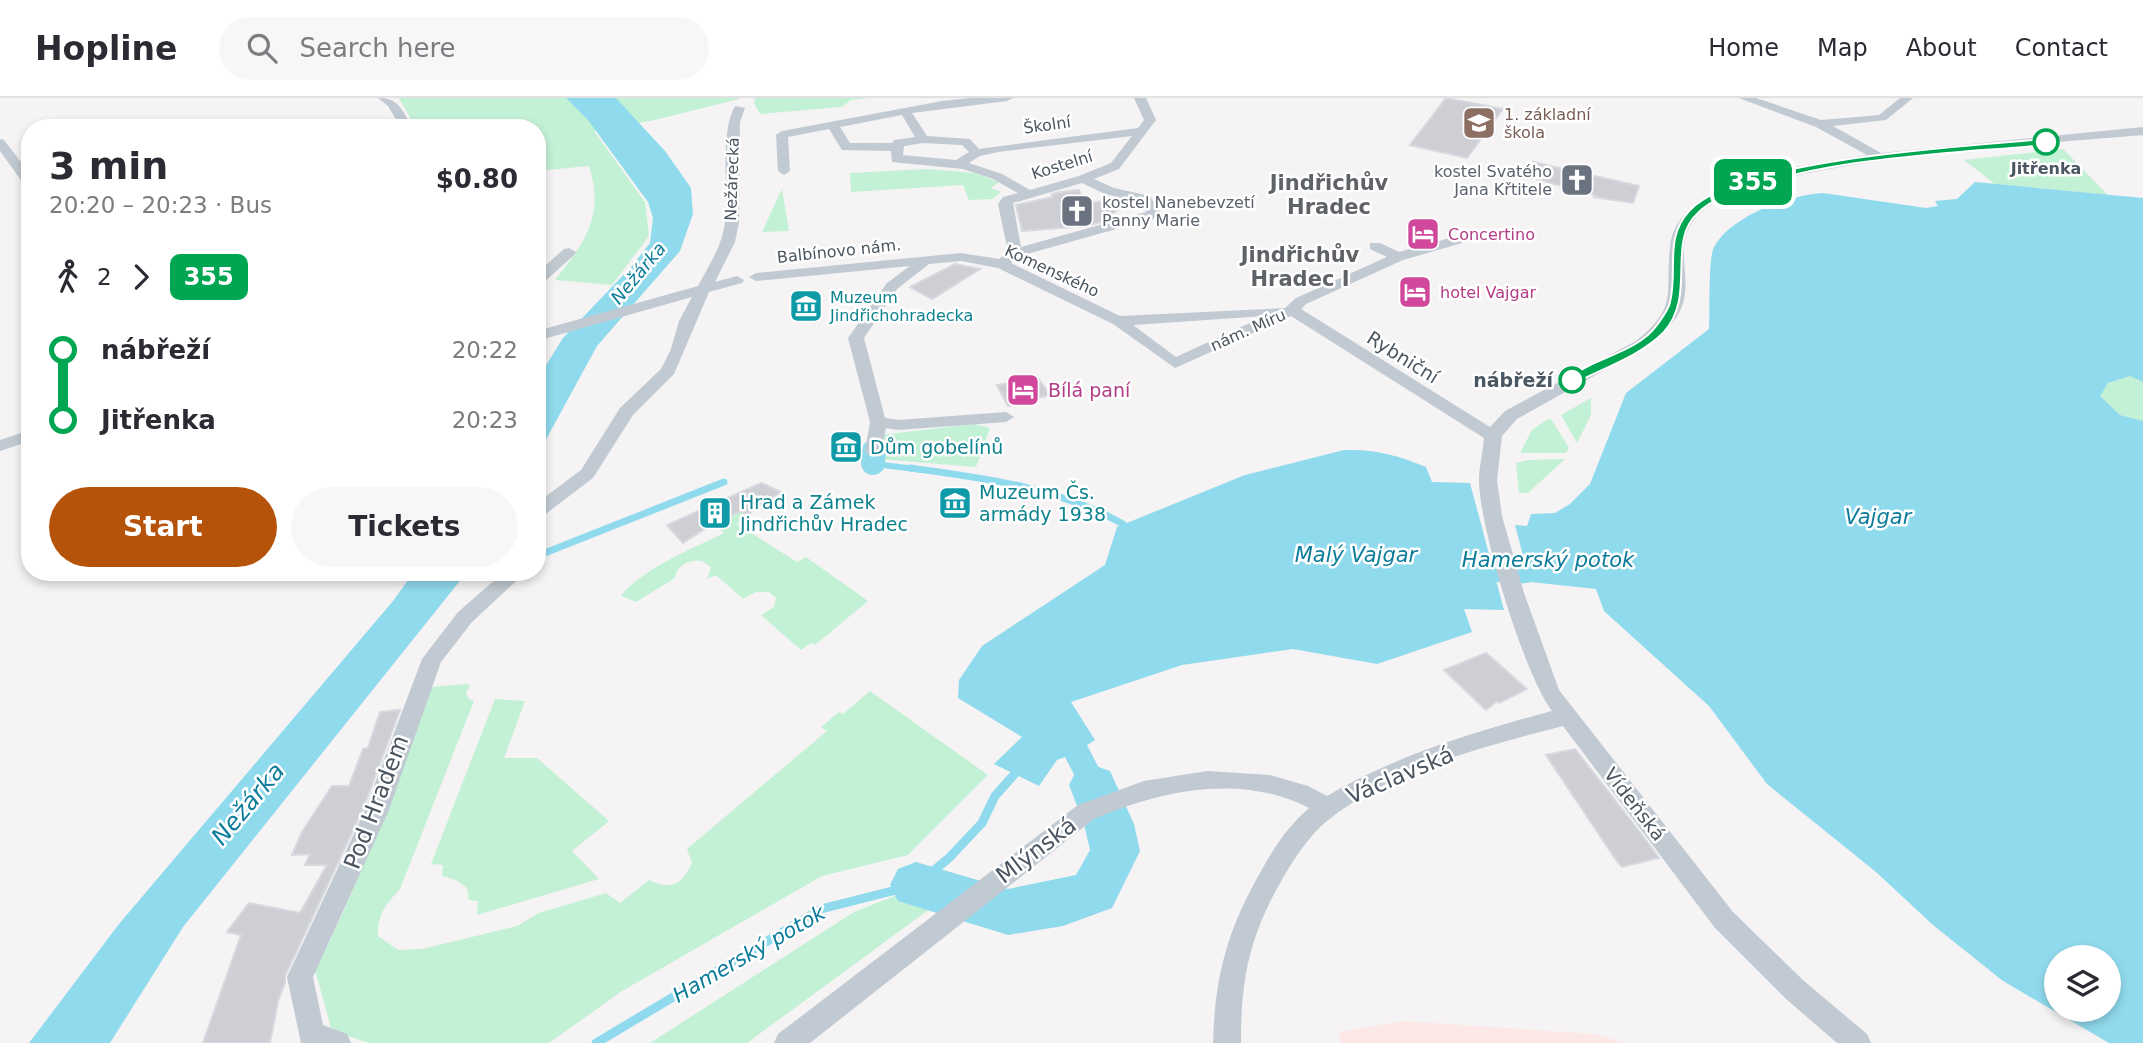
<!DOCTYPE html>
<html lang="en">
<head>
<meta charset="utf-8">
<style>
  body { margin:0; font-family:"DejaVu Sans",sans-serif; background:#f7f7f7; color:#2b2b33; height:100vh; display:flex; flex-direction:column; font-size:26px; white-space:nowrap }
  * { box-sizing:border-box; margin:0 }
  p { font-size:23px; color:#7c7c81 }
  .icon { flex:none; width:38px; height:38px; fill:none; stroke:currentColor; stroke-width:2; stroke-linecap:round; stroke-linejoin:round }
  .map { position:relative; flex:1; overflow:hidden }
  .side { position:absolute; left:21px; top:21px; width:525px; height:462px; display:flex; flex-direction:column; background:#fff; border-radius:28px; box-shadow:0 4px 10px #0003 }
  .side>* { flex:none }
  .badge { padding:0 14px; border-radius:10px; font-size:24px; line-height:46px }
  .fabs { position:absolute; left:2044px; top:847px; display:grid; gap:14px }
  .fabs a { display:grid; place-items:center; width:77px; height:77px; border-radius:50%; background:#fff; box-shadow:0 4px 10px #0003; font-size:35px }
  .map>.badge { position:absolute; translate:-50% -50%; box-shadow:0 0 0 4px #fff }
  .legs { display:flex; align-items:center; gap:10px; height:77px; padding:0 28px; font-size:23px }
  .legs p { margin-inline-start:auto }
  .summary { display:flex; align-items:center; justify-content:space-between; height:119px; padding:0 28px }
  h1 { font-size:38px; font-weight:700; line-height:52px }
  .cta { display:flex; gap:14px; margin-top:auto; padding:14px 28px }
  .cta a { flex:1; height:80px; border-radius:42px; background:#b45309; color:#fff; font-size:28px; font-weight:700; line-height:80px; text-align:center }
  .cta a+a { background:#f7f7f7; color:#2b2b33 }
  ul { padding:0 28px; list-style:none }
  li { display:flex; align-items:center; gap:24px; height:70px; font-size:26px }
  li i { display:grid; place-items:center; width:10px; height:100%; margin:0 9px; background:currentColor }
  li i::after { content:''; width:18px; height:18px; margin:-9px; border:5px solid; border-radius:50%; background:#fff }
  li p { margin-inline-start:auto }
  li:first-child i { background:linear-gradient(#0000 50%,currentColor 0) }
  li:last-child i { background:linear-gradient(currentColor 50%,#0000 0) }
  header { display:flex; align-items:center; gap:42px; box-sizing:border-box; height:98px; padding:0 35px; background:#fff; border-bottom:2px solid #e1e1e2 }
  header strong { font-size:33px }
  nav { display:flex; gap:38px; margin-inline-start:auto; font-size:24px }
  .search { width:490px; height:63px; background:#f7f7f7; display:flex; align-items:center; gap:18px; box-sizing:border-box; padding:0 24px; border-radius:38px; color:#7c7c81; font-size:26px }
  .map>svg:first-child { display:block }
  .medical { fill:#fce8e6 }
  .green { fill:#c3f1d5 }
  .water { fill:#90daee; fill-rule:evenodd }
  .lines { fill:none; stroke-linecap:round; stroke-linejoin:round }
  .stream-far2 { stroke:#90daee; stroke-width:6 }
  .stream-far1 { stroke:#90daee; stroke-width:7 }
  .stream { stroke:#90daee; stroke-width:9 }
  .canal { stroke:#90daee; stroke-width:24 }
  .river { fill:#90daee; fill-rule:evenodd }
  .building { fill:#cdcfd5; stroke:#d7d9de; stroke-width:2 }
  .street { fill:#c1cad2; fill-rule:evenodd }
  .line-1 { fill:#00a651; stroke:#fff; stroke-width:2 }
  .stop-1-dot { fill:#fff; stroke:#00a651; stroke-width:3.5 }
  .labels { text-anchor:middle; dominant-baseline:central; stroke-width:5; stroke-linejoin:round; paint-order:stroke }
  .far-education-label { font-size:16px; fill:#785e54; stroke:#fff; text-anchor:start }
  .far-street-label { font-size:16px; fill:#4a5661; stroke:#fff }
  .far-stop-label { font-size:16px; font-weight:bold; fill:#4a5661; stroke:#fff }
  .far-worship-label { font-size:16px; fill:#5b616d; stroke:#fff; text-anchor:end }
  .far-hotel-label { font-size:16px; fill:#b23c85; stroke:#fff; text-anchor:start }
  .far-culture-label { font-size:16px; fill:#0d838f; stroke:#fff; text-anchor:start }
  .far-water-label { font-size:18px; font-style:italic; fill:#0c7c9b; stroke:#fff }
  .street-label { font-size:19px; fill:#4a5661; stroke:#fff }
  .stop-label { font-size:19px; font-weight:bold; fill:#4a5661; stroke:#fff; text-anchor:end }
  .hotel-label { font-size:19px; fill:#b23c85; stroke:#fff; text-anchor:start }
  .culture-label { font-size:19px; fill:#0d838f; stroke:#fff; text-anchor:start }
  .far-district-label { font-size:21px; font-weight:bold; fill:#5f6368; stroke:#fff }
  .water-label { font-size:21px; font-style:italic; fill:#0c7c9b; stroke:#fff }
  .near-street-label { font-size:23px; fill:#4a5661; stroke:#fff }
  .near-water-label { font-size:24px; font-style:italic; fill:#0c7c9b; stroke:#fff }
</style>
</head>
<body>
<header>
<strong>Hopline</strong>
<div class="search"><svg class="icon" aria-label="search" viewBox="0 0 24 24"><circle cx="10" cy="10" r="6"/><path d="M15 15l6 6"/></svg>Search here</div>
<nav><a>Home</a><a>Map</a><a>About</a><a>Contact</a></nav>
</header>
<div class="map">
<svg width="2143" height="945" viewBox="0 0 2143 945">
  <rect width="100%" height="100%" fill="#f5f3f3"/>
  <path class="medical" d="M1403,923L1595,936L1624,945H1341L1339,934Z"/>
  <path class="green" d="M399,0H738L739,1L655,22L594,33L645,104L649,138L612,187L555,182C585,144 605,118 589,68L537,73V30H416Z
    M755,0H868L851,2L842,9L760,16L754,5Z
    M2063,51L2108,97L1995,86L1964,62Z
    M927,71L974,75L999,84L991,90L1001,94L993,101L969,102L963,87L851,94L850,75Z
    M782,91L789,133L762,134Z
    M2130,278L2143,284V323L2120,317L2099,298L2108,285Z
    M1591,300V317L1577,345L1561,317Z
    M1548,321H1551L1569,350L1566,355H1520L1532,332Z
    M975,326L990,330L976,369L879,361L880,337Z
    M1565,361L1528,395H1519L1516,365L1528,362Z
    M741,413L747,417L737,426L797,464L806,459L868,503L815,547L811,545L801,552L761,517L774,509L776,500L769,494H756L743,501L716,477L707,481L711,469L702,463C690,462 677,466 675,480L636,504L621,498C641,471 694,450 724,435L714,425Z
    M465,586L470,587L466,595L469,601L474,603L400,791C386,806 377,817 378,838L398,852L422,851L517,828L539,815L606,795L620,805L649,782C670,793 683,786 692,765L687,751L827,633L821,629L839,614L843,616L870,593L988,677L908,757L822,778L622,893L549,945H369L332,933L315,872C362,782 395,684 430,589Z
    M495,601L525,603L504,660H537L609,723L572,753L599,781L477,817L478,803L469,802L467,790L456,782L442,778L443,767L431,766Z
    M910,792L942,802L747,945H650L854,814Z"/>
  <path class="water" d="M566,0H616L665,53L691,90L693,116L680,153L597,248L537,358V282L563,240L632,168L650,145L653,120L648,104L588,22Z
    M1975,84L2143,100V284L2130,278L2108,285L2100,298L2120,317L2143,323V945H2109L2003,883L1933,827L1876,774L1767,686L1709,608L1604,513L1596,491L1530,484L1515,427L1527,428L1531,416L1555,415L1570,406L1590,386L1626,295L1709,231C1710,214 1708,161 1714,149C1731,118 1789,97 1823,95L1926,110L1938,108L1935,103L1957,101ZM2109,859V912H2056V859Z
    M1344,352C1374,351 1398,357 1426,369L1432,384L1470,385L1504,512L1464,511L1472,534L1377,566L1293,551L1182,567L1071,604L1095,642L1087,647L1105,682L1082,692L1065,659L1057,662L1039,688L994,666L1022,639L958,600L959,582L982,548L1105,467L1117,429L1245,377Z
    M414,474H467L183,829L110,945H29L119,826L393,503Z"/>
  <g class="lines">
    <path class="stream-far2" d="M866,365L924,372"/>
    <path class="stream-far1" d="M910,370C984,380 1057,389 1123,426
      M537,458L724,384
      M1482,460H1530"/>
    <path class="stream" d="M596,945L821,811L916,787L949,760L982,725L995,698L1019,671"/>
    <path class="canal" d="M873,365L874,353"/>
    <path class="river" d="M1493,456L1526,458L1540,462L1546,472L1540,482C1520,488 1499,486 1479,480L1473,470L1479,460Z
      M1093,667L1110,673L1134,726L1140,753L1112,810L1063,828L1008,837L898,803L890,787L898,771L916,764L1008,791L1076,777L1090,752L1084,726L1069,687L1076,673Z"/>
  </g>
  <path class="building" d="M1446,0L1503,11L1467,60L1410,47Z
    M1533,64L1639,88L1633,105L1594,99L1595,97L1529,79Z
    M1079,92L1084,105L1118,102L1129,104L1101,124L1086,128L1022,133L1016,107L1053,99L1052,96L1061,94Z
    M955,166L980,171L932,201L910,189Z
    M1038,280L1050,297L1008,308L997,287Z
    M761,385L781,394L747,417L741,413L714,425L683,445L667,427Z
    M1486,555L1527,591L1499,605L1497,603L1486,612L1444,572Z
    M400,612L363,711L285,878V885L278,903L270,945H203L241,837L227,834L249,805L300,815L327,767H305L310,756L292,757L302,734L332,688H349L363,651L368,650L380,614Z
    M1575,651L1639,733L1659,760L1622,769L1616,762L1546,657Z"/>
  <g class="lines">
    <path class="street" d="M378,0C400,0 402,13 413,30H401L388,8Z
      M970,0H1013L1007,3L912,15L927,38L970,41L979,51L1138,30L1144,22L1134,0H1146L1156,22L1119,71L1094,81L1114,90L1150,98L1161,116L1159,119L1020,158L1011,165L1120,218L1285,210L1296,200L1387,159L1370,151V145H1380L1399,154L1457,138L1462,139V145L1403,162L1306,206L1301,211L1490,329L1505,313L1636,243C1679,209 1665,196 1670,149C1677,78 1813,67 1867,57L1816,29L1739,0H1756L1821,22L1879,17L1900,0H1913L1886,22L1833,28L1881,55L2143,29V37C2059,45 1747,61 1697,118C1672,146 1692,176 1683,205C1678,223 1661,238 1646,249L1517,321L1502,338L1497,382L1502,418L1524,495L1559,592L1733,814L1804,883L1867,936L1871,945H1837L1786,901L1715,830L1563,628C1486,648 1389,672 1327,723C1309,738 1296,758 1284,778C1250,837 1241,877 1241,945H1213C1215,878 1227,833 1260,775C1273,751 1288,728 1309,710C1241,675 1161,692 1094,721L810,945H774L778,936L1078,707L1144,683L1207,673L1270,677L1308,688L1327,698C1397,657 1474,634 1552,613C1524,576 1480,431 1479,383C1479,369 1483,354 1484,340L1291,218L1175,270L1113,226L998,170L961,163L929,166L897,191L864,240L885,320L898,322L1006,314L1014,319L1006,324L898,332L886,330L880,357H868L865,353L870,324L848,240L887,185L910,168L756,183L749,179L756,175L961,155L999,161L1008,154L998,106L1003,99L1018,95L993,81L963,71L892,64L891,53L842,52L829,31L788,39L790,73L784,77L778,73L776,37L782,33L942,3ZM902,17L915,39L894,42L892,45H850L840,29ZM1132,38L1111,65L1079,78L1030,92L1002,76L969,65L980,58L998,54ZM923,45L962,47L969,54L956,62L903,57L904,48ZM1082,85L1105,96L1140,104L1146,114L1021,149L1013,105ZM1265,218L1176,259L1133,227Z
      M735,8L745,10L740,24L739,124L735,144L715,184L737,178L744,182L742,185L709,194L674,276L633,317L593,380L543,418L537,420V405L581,372L620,310L661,271L671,251L679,223L692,199L537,243V233L698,188C709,167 723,147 725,123C729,89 719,37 735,8Z
      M0,41L4,42L30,76V89L25,88L0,53Z
      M569,150L576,154L574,157L542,186L537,187V175L564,151Z
      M30,332V343L0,353V342Z
      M504,474H526L472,524L441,564L389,712L313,879L323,927L347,936L351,945H301L287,879L365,712L422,561L458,514Z"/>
  </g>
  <path class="line-1" d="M2046,41L2049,46C2023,50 1995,51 1969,53C1897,60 1824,65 1755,88C1735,94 1713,100 1698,115C1666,144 1697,197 1664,234C1642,257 1604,270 1577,284L1567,282C1592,259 1636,256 1657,227C1661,221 1669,211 1670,204C1678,172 1664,140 1689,113C1738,60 1970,48 2046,41Z"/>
  <defs>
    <symbol id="school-square" viewBox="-11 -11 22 22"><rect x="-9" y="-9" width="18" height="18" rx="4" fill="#8d6e63" stroke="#fff"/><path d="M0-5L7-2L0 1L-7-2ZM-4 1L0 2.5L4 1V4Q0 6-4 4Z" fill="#fff"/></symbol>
    <symbol id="church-square" viewBox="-11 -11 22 22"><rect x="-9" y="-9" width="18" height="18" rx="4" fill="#6b7280" stroke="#fff"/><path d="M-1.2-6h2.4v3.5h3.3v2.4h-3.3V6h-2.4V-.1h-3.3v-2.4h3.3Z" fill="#fff"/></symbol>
    <symbol id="hotel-square" viewBox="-11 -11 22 22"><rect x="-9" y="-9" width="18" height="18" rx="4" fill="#d1479c" stroke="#fff"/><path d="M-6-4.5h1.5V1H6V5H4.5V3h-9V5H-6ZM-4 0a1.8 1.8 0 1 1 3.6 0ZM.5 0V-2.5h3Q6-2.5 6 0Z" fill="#fff"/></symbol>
    <symbol id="museum-square" viewBox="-11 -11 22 22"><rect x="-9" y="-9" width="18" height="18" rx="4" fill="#0f9aa8" stroke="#fff"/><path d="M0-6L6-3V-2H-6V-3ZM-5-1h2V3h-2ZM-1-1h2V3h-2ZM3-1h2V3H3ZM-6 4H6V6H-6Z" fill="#fff"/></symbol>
    <symbol id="building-square" viewBox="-11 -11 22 22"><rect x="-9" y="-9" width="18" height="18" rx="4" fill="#0f9aa8" stroke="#fff"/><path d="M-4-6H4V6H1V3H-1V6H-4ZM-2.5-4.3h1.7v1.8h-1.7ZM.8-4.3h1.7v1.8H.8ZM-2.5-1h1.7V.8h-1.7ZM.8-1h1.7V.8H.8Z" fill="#fff"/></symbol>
  </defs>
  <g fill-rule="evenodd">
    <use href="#school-square" x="1460" y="6" width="38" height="38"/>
    <use href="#church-square" x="1558" y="63" width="38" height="38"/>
    <use href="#church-square" x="1058" y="94" width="38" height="38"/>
    <use href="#hotel-square" x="1404" y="117" width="38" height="38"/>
    <use href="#hotel-square" x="1396" y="175" width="38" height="38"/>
    <use href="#museum-square" x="787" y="189" width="38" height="38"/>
    <use href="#hotel-square" x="1004" y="273" width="38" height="38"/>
    <use href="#museum-square" x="827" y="330" width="38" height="38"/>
    <use href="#museum-square" x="936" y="386" width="38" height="38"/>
    <use href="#building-square" x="696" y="396" width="38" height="38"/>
  </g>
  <g class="stop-1-dot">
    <circle cx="2046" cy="44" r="12"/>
    <circle cx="1572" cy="282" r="12"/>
  </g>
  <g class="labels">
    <g class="far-education-label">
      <text x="1504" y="16">1. základní<tspan x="1504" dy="18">škola</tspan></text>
    </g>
    <g class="far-street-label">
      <text transform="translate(1047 27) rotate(-8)">Školní</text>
      <text transform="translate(1062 67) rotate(-17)">Kostelní</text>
      <text transform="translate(732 81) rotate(-88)">Nežárecká</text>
      <text transform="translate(839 153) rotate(-6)">Balbínovo nám.</text>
      <text transform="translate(1052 173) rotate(25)">Komenského</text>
      <text transform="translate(1248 232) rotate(-24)">nám. Míru</text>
    </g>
    <g class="far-stop-label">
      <text x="2046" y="70">Jitřenka</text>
    </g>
    <g class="far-worship-label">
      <text x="1552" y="73">kostel Svatého<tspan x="1552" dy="18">Jana Křtitele</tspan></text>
      <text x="1102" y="104" text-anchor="start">kostel Nanebevzetí<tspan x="1102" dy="18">Panny Marie</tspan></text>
    </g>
    <g class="far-hotel-label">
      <text x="1448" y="136">Concertino</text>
      <text x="1440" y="194">hotel Vajgar</text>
    </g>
    <g class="far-culture-label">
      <text x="830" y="199">Muzeum<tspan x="830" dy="18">Jindřichohradecka</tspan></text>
    </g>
    <g class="far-water-label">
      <text transform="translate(638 175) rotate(-50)">Nežárka</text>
    </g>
    <g class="street-label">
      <text transform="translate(1403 259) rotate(32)">Rybniční</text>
      <text transform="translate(1635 706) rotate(52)">Vídeňská</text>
    </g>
    <g class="stop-label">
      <text x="1553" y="282">nábřeží</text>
    </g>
    <g class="hotel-label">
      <text x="1048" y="292">Bílá paní</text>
    </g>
    <g class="culture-label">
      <text x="870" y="349">Dům gobelínů</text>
      <text x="979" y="394">Muzeum Čs.<tspan x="979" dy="22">armády 1938</tspan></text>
      <text x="740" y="404">Hrad a Zámek<tspan x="740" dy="22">Jindřichův Hradec</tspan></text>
    </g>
    <g class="far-district-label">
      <text x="1329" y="85">Jindřichův<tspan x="1329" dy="24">Hradec</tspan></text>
      <text x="1300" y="157">Jindřichův<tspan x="1300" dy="24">Hradec I</tspan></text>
    </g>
    <g class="water-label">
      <text x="1878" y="419">Vajgar</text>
      <text x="1356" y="457">Malý Vajgar</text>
      <text x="1548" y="462">Hamerský potok</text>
      <text transform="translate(749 856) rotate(-30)">Hamerský potok</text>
    </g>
    <g class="near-street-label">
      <text transform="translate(1400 677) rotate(-23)">Václavská</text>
      <text transform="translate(376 704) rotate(-69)">Pod Hradem</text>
      <text transform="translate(1036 752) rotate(-37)">Mlýnská</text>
    </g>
    <g class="near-water-label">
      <text transform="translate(248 706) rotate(-50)">Nežárka</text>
    </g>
  </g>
</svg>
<div class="fabs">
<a><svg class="icon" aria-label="layers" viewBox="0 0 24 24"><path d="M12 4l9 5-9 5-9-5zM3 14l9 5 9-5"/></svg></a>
</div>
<b class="badge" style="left:1753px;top:84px;background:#00a651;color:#fff">355</b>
<section class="side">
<div class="summary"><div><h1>3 min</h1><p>20:20 – 20:23 · Bus</p></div><b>$0.80</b></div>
<div class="legs"><svg class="icon" aria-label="walk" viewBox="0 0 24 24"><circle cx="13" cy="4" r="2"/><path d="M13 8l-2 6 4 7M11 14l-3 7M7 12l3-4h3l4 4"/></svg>2<svg class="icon" aria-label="forward" viewBox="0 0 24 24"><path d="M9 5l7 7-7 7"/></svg><b class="badge" style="background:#00a651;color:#fff">355</b></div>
<ul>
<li><i style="color:#00a651"></i><b>nábřeží</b><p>20:22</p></li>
<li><i style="color:#00a651"></i><b>Jitřenka</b><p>20:23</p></li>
</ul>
<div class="cta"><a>Start</a><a>Tickets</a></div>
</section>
</div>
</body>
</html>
